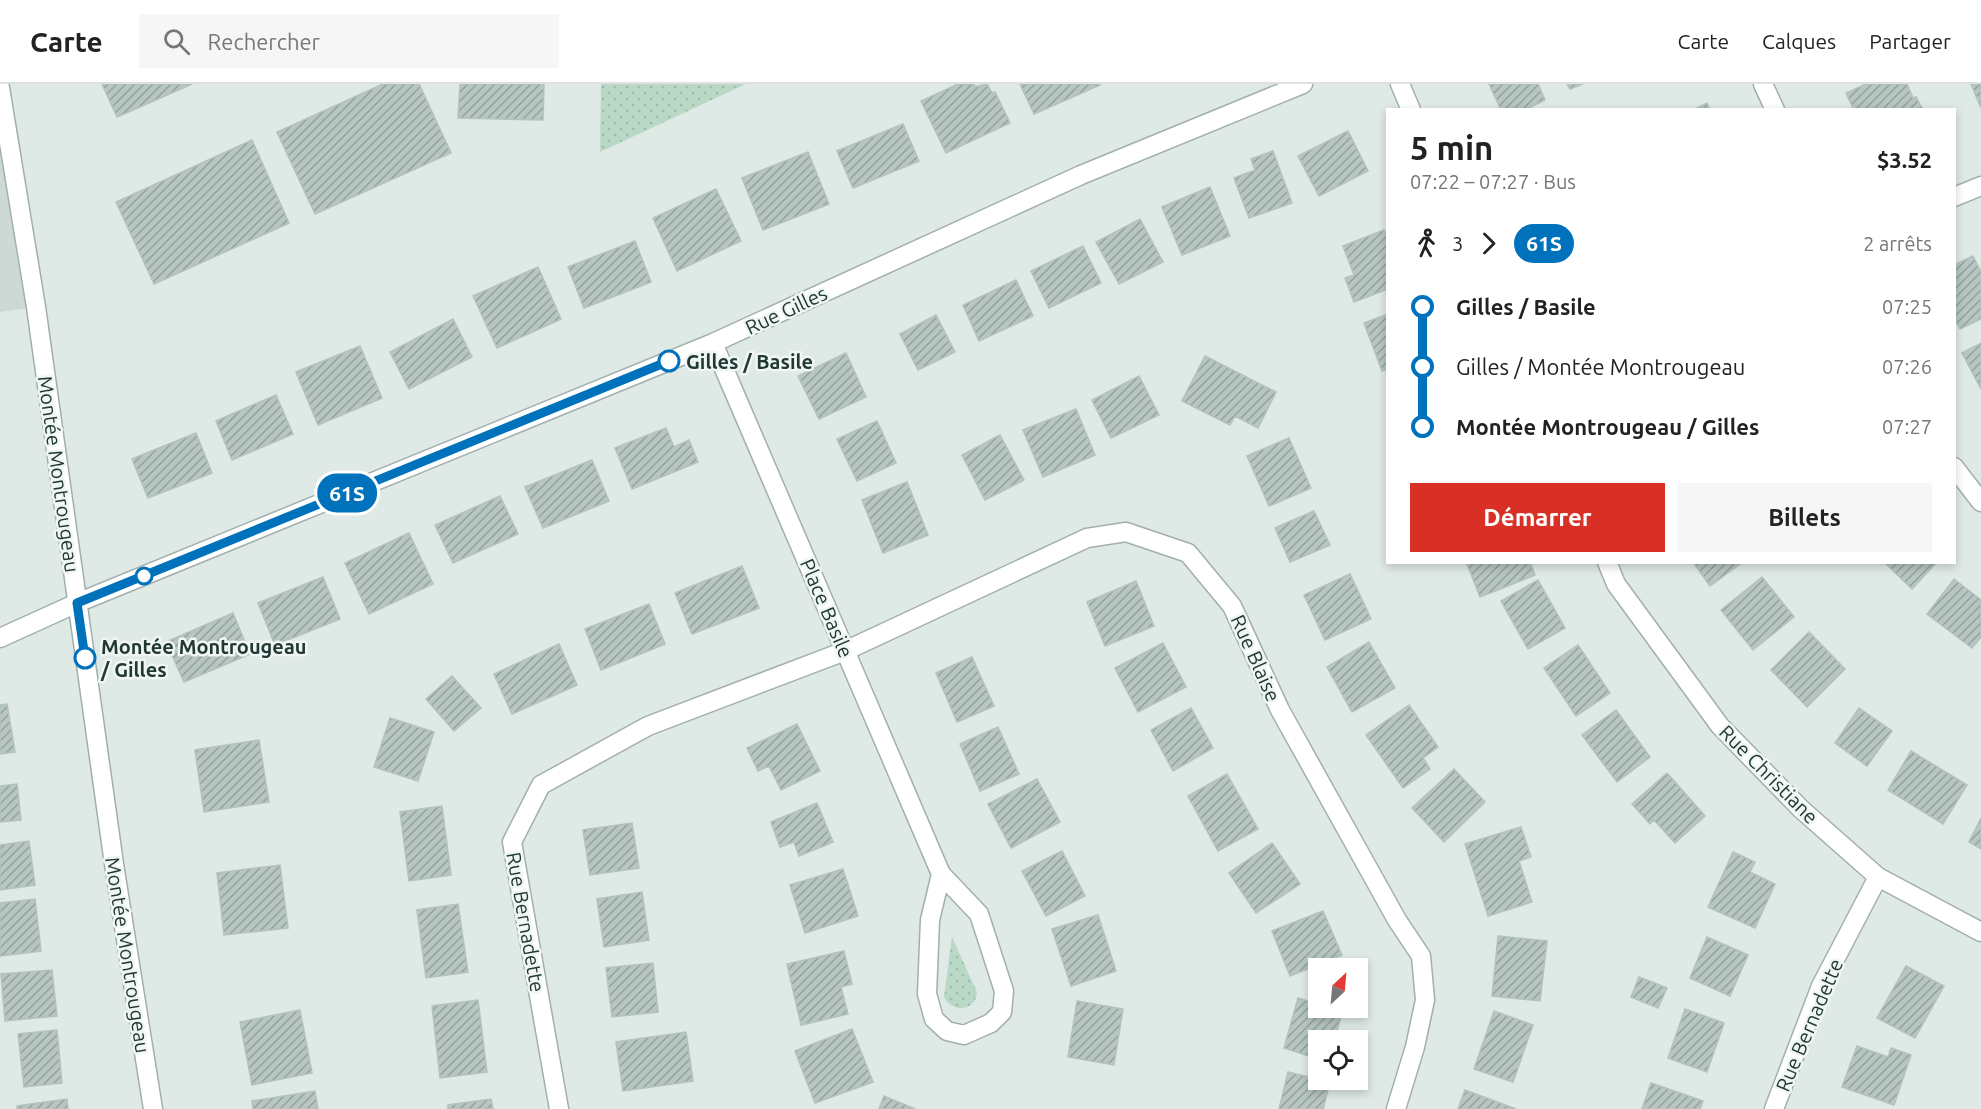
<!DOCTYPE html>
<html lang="fr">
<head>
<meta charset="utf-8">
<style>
  body { margin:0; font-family:Ubuntu,sans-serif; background:#f6f6f6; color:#222; height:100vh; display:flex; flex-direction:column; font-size:22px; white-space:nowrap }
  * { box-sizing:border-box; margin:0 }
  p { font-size:20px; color:#767676 }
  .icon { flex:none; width:33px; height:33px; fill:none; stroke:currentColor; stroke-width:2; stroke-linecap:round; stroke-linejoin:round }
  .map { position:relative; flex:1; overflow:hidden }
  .side { position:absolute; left:1386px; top:24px; width:570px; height:456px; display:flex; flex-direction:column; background:#fff; border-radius:0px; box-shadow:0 3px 9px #0003 }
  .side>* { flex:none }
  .badge { padding:0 12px; border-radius:20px; font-size:21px; line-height:39px }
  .needle { width:39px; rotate:26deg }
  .buttons { position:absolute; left:1308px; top:874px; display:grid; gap:12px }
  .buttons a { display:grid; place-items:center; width:60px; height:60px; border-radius:0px; background:#fff; box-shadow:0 3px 9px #0003; font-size:30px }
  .map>.badge { position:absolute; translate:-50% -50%; box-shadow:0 0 0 3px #fff }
  .legs { display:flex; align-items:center; gap:9px; height:66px; padding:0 24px; font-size:20px }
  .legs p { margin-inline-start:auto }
  .head { display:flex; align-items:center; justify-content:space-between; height:102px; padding:0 24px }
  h1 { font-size:33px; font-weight:700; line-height:45px }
  .primary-button { display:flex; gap:12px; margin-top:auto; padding:12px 24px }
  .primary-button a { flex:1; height:69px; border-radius:0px; background:#d93025; color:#fff; font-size:24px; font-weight:700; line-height:69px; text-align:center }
  .primary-button a+a { background:#f6f6f6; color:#222 }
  ul { padding:0 24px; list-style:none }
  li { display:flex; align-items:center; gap:21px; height:60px; font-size:22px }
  li i { display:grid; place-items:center; width:9px; height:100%; margin:0 8px; background:currentColor }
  li i::after { content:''; width:15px; height:15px; margin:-8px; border:4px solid; border-radius:50%; background:#fff }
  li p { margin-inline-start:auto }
  li:first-child i { background:linear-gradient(#0000 50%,currentColor 0) }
  li:last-child i { background:linear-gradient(currentColor 50%,#0000 0) }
  header { display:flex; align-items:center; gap:36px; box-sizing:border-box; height:84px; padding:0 30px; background:#fff; border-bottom:2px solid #e0e0e0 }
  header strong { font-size:28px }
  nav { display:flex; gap:33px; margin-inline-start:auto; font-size:21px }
  .search { width:420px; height:54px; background:#f6f6f6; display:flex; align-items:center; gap:15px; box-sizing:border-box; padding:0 21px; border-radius:0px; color:#767676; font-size:22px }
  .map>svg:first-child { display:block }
  .built { fill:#cdd9d5 }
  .grass { fill:url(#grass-dots) }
  .building { fill:url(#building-hatch); stroke:#b2c2be; stroke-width:1.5 }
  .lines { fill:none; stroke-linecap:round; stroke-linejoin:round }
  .minor-casing { stroke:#a2b0ad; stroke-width:21 }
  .minor { stroke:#fff; stroke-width:18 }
  .line-1-casing { stroke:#fff; stroke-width:14 }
  .line-1 { stroke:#0072bc; stroke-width:9 }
  .stop-1-dot { fill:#fff; stroke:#0072bc; stroke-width:3 }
  .labels { text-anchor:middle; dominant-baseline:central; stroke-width:5; stroke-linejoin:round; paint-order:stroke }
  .street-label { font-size:20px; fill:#213835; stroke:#eff6f3 }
  .stop-label { font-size:20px; font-weight:bold; fill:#213835; stroke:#eff6f3; text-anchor:start }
</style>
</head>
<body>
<header>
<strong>Carte</strong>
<div class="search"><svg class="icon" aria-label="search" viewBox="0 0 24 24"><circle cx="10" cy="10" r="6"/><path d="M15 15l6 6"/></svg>Rechercher</div>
<nav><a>Carte</a><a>Calques</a><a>Partager</a></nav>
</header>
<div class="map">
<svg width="1981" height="1025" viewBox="0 0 1981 1025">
  <defs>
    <pattern id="grass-dots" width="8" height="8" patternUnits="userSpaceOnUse" patternTransform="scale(1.5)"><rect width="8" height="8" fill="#b9d9c6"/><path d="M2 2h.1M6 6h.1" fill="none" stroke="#9fbbab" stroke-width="1.8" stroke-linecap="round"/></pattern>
    <pattern id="building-hatch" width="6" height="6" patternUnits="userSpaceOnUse" patternTransform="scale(1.5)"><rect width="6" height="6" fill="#b7c6c2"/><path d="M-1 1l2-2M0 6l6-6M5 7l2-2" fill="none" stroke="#94a29e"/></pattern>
  </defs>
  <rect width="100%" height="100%" fill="#dfe9e6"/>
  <path class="built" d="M0,4L36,223L0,228Z"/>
  <path class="grass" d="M601,0H746L600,68Z
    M952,853L977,908C976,928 952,929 944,913Z"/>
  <path class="building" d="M102,0H192L117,33Z
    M383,0H419L451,69L315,130L277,48Z
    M460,0H544L543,36L458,34Z
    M958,0H974L975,3L987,0L992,9L995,8L1010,39L946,69L921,17Z
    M1020,0H1100V1L1034,30Z
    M1489,0H1538L1545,16L1525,26H1501Z
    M1567,0H1583L1570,5Z
    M1866,0H1907L1913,14L1916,13L1923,26H1854L1846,9Z
    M1971,0H1981V24Z
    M1707,19L1710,26H1693Z
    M903,40L919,77L853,104L837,67Z
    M1348,47L1368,87L1319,112L1298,72Z
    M252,56L289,139L154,200L116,118Z
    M1273,67L1292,119L1249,134L1234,94L1255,86L1251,75Z
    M808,68L829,120L763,146L742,94Z
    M1210,103L1230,152L1182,171L1162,123Z
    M716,105L741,157L677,187L653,134Z
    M1140,135L1163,178L1119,200L1096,158Z
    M1384,146L1388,155V205L1354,218L1345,194L1354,191L1343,162Z
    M635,157L651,198L584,224L568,183Z
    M1083,162L1101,199L1049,224L1031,187Z
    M1973,172L1981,188V235L1960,245L1954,234V181Z
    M538,183L561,235L497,264L473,212Z
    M1016,196L1033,232L979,257L963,221Z
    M1388,230V285L1382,287L1364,239Z
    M936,231L955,268L918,286L900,250Z
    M453,235L472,273L409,305L390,268Z
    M1981,259V305L1962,269Z
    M360,262L382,314L318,341L296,288Z
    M846,269L866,313L819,335L798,292Z
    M1205,272L1276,308L1258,344L1235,332L1230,341L1182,317Z
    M1139,292L1159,331L1111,354L1092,316Z
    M276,311L293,350L232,376L216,337Z
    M1076,325L1095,371L1043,393L1023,346Z
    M877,337L896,379L857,397L837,355Z
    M666,344L674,363L689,356L698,378L632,405L615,364Z
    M196,349L212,389L148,414L132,375Z
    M1000,351L1024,396L985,416L962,371Z
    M1289,354L1311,404L1269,422L1247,372Z
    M592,376L609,417L543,444L525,403Z
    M907,398L928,451L883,469L862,416Z
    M500,412L518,450L453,479L435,441Z
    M1314,427L1330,461L1290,478L1275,444Z
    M409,449L433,500L369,530L345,479Z
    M1471,478H1530L1535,491L1480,513L1467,480Z
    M1693,478H1743L1710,502Z
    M1884,478H1937L1912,505Z
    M742,482L759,524L692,550L675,509Z
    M1350,490L1371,535L1325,556L1304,511Z
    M323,493L340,535L275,561L258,519Z
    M1762,493L1794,533L1753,566L1721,526Z
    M1954,495L1981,516V553L1972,564L1927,530Z
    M1538,496L1565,544L1528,565L1501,517Z
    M1136,497L1154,542L1105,562L1087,518Z
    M649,520L665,560L601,586L585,545Z
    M233,529L250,570L184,598L166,558Z
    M1809,548L1845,585L1807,623L1771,586Z
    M1369,558L1395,604L1352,628L1327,583Z
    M1163,559L1186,603L1138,628L1115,584Z
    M559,560L577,601L512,630L494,590Z
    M1578,561L1610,609L1576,632L1544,584Z
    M972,573L994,622L957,638L936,589Z
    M452,592L481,624L454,647L426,615Z
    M7,620L15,668L0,670V621Z
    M1409,621L1438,663L1423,674L1430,685L1403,704L1366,651Z
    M1191,624L1213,664L1173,687L1151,646Z
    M1859,624L1892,647L1867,682L1835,659Z
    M1616,626L1650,673L1617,698L1582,651Z
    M390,634L434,648L418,697L374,683Z
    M797,640L820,687L781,706L769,682L758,687L747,664Z
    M998,643L1019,690L980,707L960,660Z
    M259,656L269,718L204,728L195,666Z
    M1911,667L1967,701L1943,740L1888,706Z
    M1454,685L1485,718L1444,758L1412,724Z
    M1667,689L1705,732L1675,759L1654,736L1650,740L1632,720Z
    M1227,690L1258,745L1218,767L1188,712Z
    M1037,695L1060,738L1011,764L988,720Z
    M17,700L21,736L0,738V702Z
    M817,719L833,758L799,772L794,758L780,763L771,738Z
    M442,722L451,791L409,797L400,728Z
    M1981,734V765L1969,758Z
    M632,739L639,784L590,791L583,746Z
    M1521,743L1531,773L1519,777L1532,818L1488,832L1465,760Z
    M29,757L35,801L0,806V761Z
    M1272,759L1300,800L1256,829L1229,789Z
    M1062,767L1085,812L1046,832L1022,787Z
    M1733,768L1755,778L1750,788L1775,800L1755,844L1708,823Z
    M280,781L288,844L224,851L217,789Z
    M843,785L858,832L805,849L790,801Z
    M642,808L649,856L604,863L597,815Z
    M35,815L41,867L0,872V819Z
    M458,820L468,888L426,894L417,826Z
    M1323,827L1342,871L1290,892L1272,847Z
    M1098,831L1116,887L1071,902L1052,845Z
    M1498,852L1547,857L1540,917L1492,912Z
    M1707,853L1748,871L1730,912L1690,894Z
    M844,867L852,900L841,903L848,930L801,941L787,880Z
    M653,879L658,928L612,933L606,884Z
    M1906,882L1944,902L1915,954L1877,934Z
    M52,886L57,932L5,937L1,890Z
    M1639,893L1667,904L1658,924L1631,913Z
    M1298,914L1318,920V924H1333L1343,927L1336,949L1344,951L1342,957H1318V975L1284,964Z
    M478,916L487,988L440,994L432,922Z
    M1077,917L1123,925L1114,981L1068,973Z
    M1685,925L1724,939L1707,988L1668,974Z
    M300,926L312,989L252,1001L240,938Z
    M1494,927L1533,941L1513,998L1474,985Z
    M852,945L873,998L815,1019L795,967Z
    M57,946L62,999L24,1003L18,950Z
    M686,948L693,997L623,1007L616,958Z
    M1857,962L1888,973L1891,964L1911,971L1894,1021L1842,1003Z
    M1288,988L1330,998L1323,1025H1279Z
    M1651,999L1703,1017L1700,1025H1642Z
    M1465,1006L1516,1025H1458Z
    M315,1007L318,1025H253L252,1017Z
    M884,1012L915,1025H879Z
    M67,1015L68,1025H17V1022Z
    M491,1015L493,1025H448V1021Z"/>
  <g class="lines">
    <defs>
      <path id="minor" d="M1400,0L1411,26
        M1763,0L1775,26
        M0,4L36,223L114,780L153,1025
        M1954,113L1981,102
        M713,259L941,790L979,830L1004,907L1002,928L991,939L964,951L947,947L934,935L927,910L930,836L941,790
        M1954,383L1981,418
        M1607,478L1616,500L1720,642L1801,725L1878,793L1981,848
        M0,554L77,519L713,259L1081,91L1303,0
        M559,1025L512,758L541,701L648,642L845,567L1087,454L1126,448L1188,469L1232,522L1280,626L1397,836L1421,872L1425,916L1415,963L1396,1025
        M1774,1025L1821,902L1878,793"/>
    </defs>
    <use href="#minor" class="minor-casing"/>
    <use href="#minor" class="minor"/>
  </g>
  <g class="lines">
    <defs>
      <path id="line-1" d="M85,574L77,519L669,277"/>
    </defs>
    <use href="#line-1" class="line-1-casing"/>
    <use href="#line-1" class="line-1"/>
  </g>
  <g class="stop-1-dot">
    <circle cx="669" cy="277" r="10"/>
    <circle cx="144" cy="492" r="8"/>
    <circle cx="85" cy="574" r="10"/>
  </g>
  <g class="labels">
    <g class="street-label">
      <text transform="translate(786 226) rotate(-25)">Rue Gilles</text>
      <text transform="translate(59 390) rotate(82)">Montée Montrougeau</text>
      <text transform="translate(827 524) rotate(67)">Place Basile</text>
      <text transform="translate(1256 574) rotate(66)">Rue Blaise</text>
      <text transform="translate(1769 690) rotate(45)">Rue Christiane</text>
      <text transform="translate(526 838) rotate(80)">Rue Bernadette</text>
      <text transform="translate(128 871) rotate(81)">Montée Montrougeau</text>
      <text transform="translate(1809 941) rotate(-67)">Rue Bernadette</text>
    </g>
    <g class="stop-label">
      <text x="686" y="277">Gilles / Basile</text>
      <text x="101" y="562">Montée Montrougeau<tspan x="101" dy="23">/ Gilles</tspan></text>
    </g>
  </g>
</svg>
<div class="buttons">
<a><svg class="needle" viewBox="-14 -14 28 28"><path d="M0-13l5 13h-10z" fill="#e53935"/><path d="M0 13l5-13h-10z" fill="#767676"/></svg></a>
<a><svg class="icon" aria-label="locate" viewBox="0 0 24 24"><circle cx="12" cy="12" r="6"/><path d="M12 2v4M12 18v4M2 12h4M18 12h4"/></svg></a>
</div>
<b class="badge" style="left:347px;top:409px;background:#0072bc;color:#fff">61S</b>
<section class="side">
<div class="head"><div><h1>5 min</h1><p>07:22 – 07:27 · Bus</p></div><b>$3.52</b></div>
<div class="legs"><svg class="icon" aria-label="walk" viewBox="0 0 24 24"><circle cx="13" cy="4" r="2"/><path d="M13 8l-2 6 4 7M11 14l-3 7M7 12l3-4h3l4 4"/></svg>3<svg class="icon" aria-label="forward" viewBox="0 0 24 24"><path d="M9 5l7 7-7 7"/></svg><b class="badge" style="background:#0072bc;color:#fff">61S</b><p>2 arrêts</p></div>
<ul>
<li><i style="color:#0072bc"></i><b>Gilles / Basile</b><p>07:25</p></li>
<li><i style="color:#0072bc"></i><span>Gilles / Montée Montrougeau</span><p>07:26</p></li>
<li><i style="color:#0072bc"></i><b>Montée Montrougeau / Gilles</b><p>07:27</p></li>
</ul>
<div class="primary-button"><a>Démarrer</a><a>Billets</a></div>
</section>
</div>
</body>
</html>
